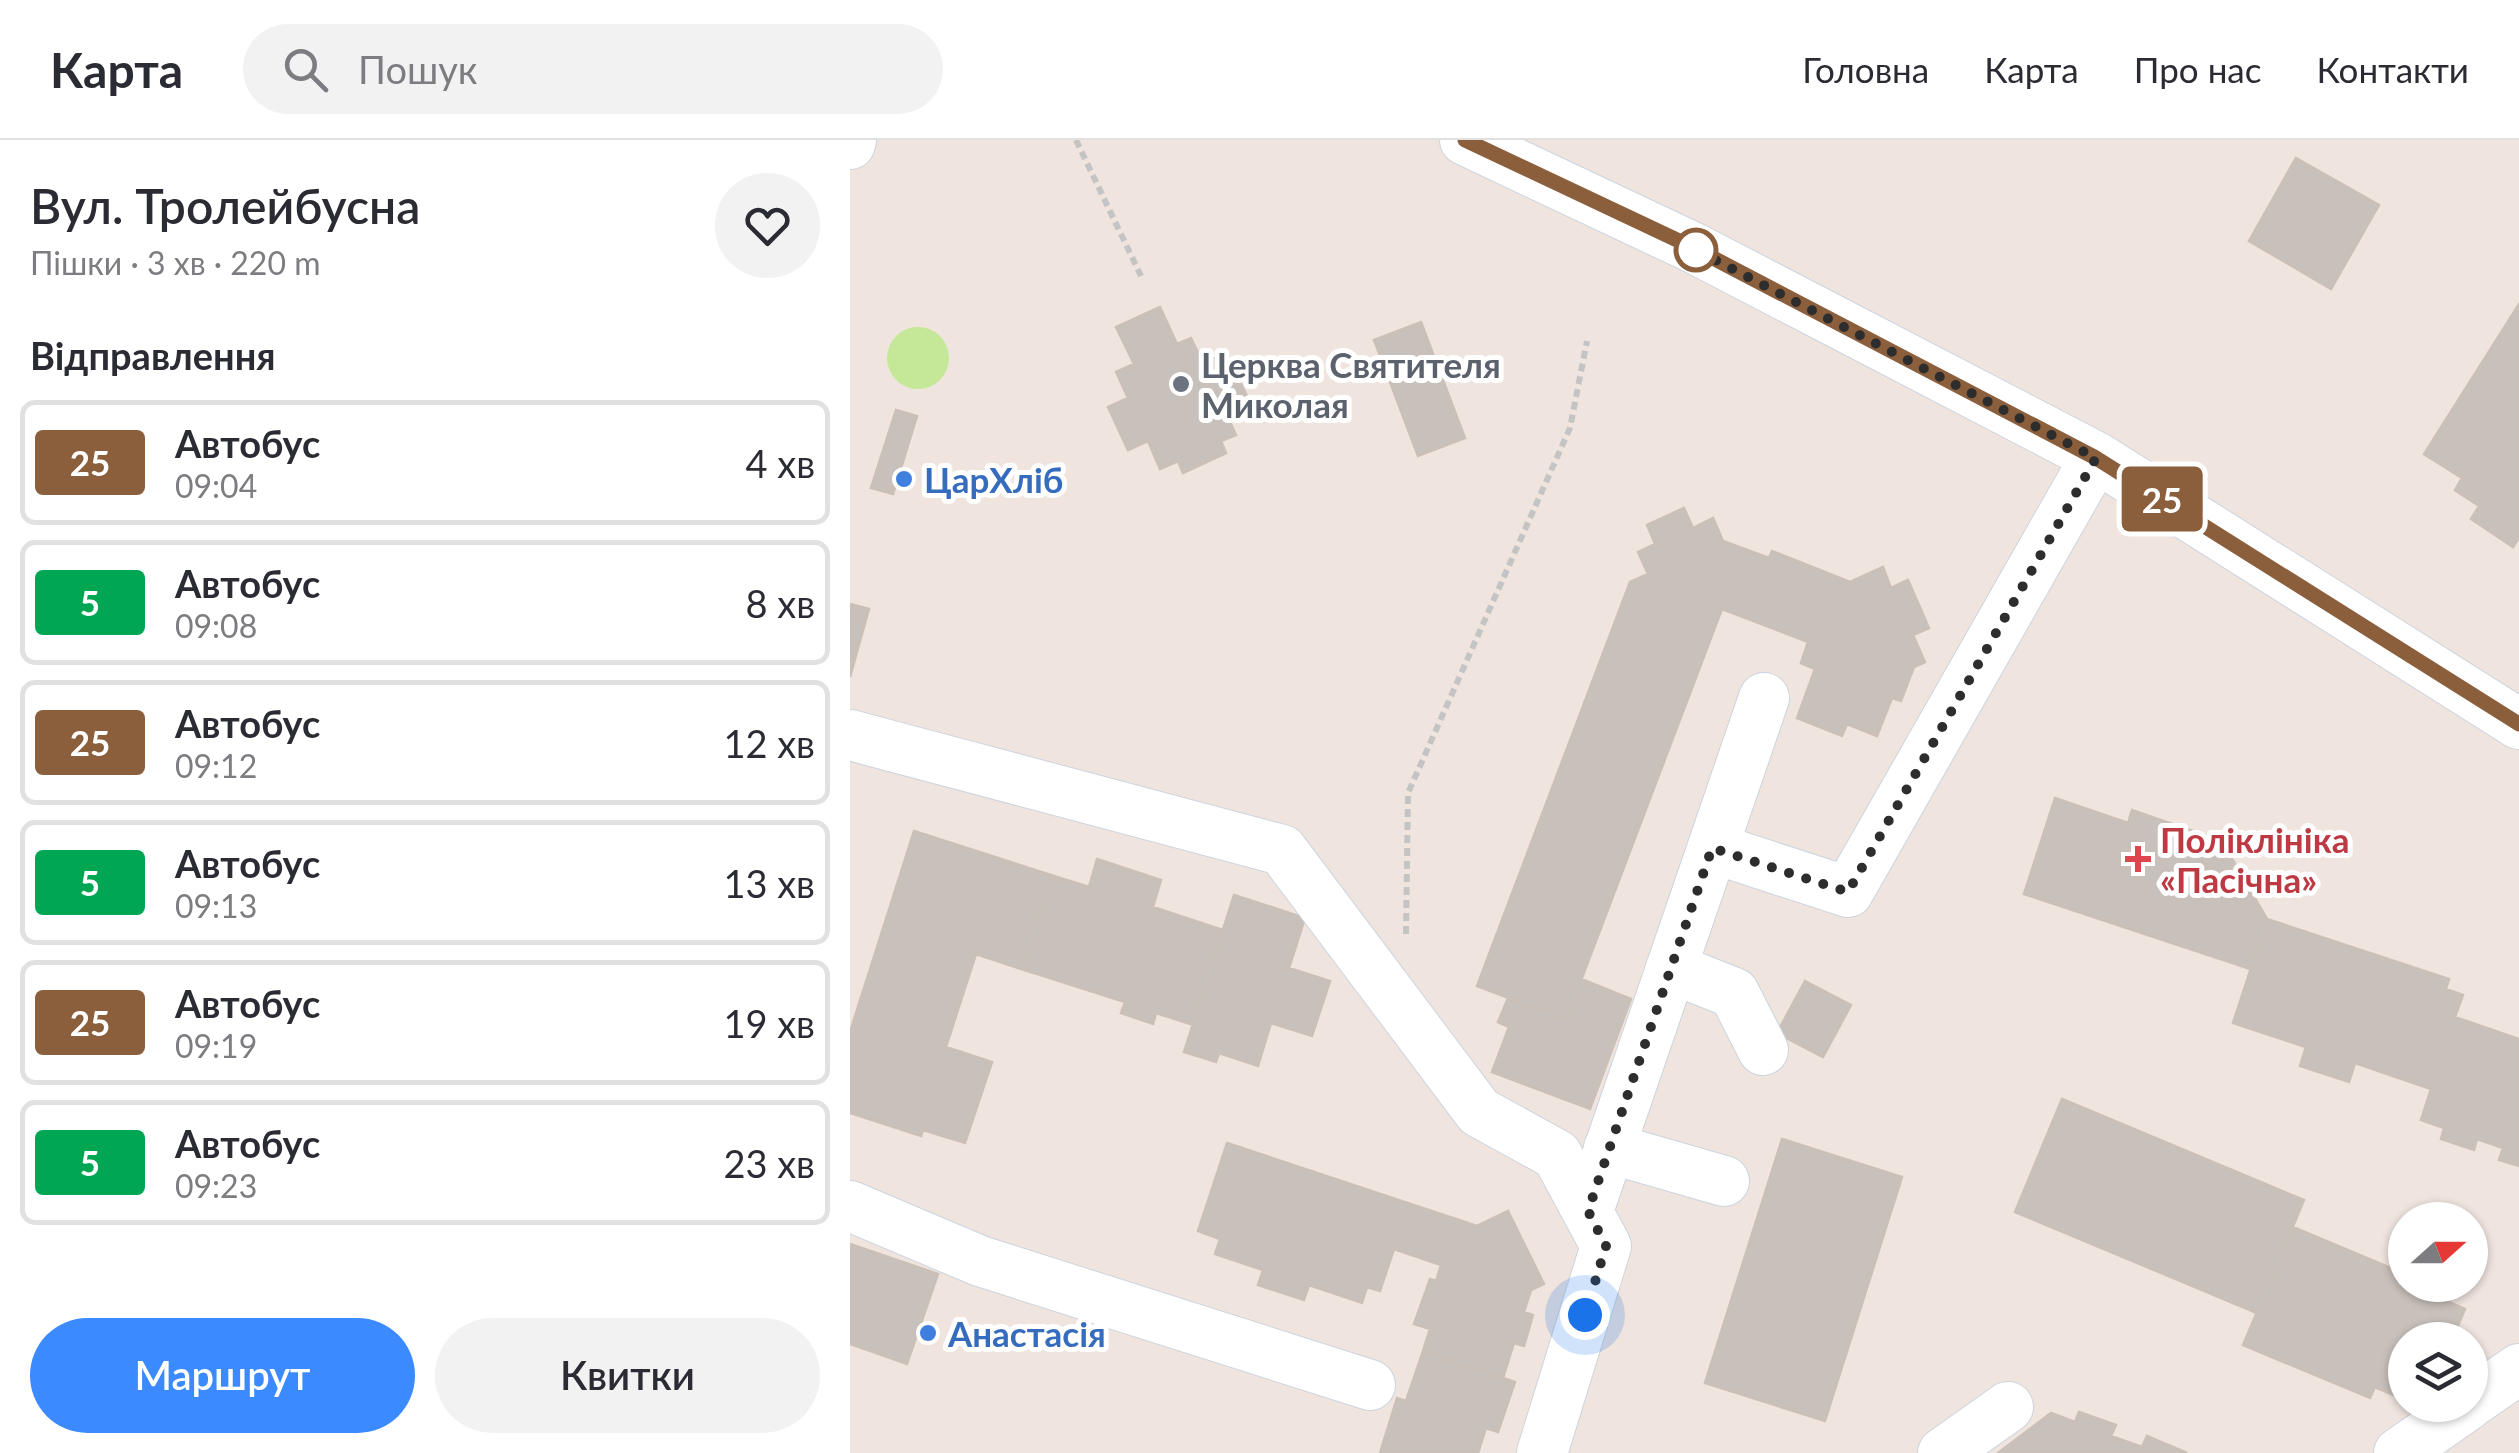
<!DOCTYPE html>
<html lang="uk">
<head>
<meta charset="utf-8">
<style>
  body { margin:0; font-family:Lato,sans-serif; background:#f2f2f3; color:#2b2b33; height:100vh; display:flex; flex-direction:column; font-size:38px; white-space:nowrap }
  * { box-sizing:border-box; margin:0 }
  p { font-size:32px; color:#7c7c81 }
  .icon { flex:none; width:55px; height:55px; fill:none; stroke:currentColor; stroke-width:2; stroke-linecap:round; stroke-linejoin:round }
  .map { position:relative; flex:1; overflow:hidden }
  .sheet { display:flex; flex-direction:column; background:#fff; width:850px }
  .sheet>* { flex:none }
  .badge { padding:0 20px; border-radius:8px; font-size:35px; line-height:65px }
  .needle { width:65px; rotate:69deg }
  .controls { position:absolute; left:1538px; top:1062px; display:grid; gap:20px }
  .controls a { display:grid; place-items:center; width:100px; height:100px; border-radius:50%; background:#fff; box-shadow:0 2px 8px #0004; font-size:50px }
  .you { position:absolute; width:50px; height:50px; margin:-25px; border:8px solid #fff; border-radius:50%; background:#1a73e8; box-shadow:0 0 0 15px #1a73e833 }
  .map>.badge { position:absolute; translate:-50% -50%; box-shadow:0 0 0 5px #fff }
  h2 { padding:0 30px; font-size:38px; line-height:90px }
  .round { display:grid; place-items:center; flex:none; width:105px; height:105px; border-radius:52px; background:#f2f2f3 }
  .headline { display:flex; align-items:center; justify-content:space-between; height:170px; padding:0 30px }
  h1 { font-size:48px; font-weight:600; line-height:75px }
  .cta { display:flex; gap:20px; margin-top:auto; padding:20px 30px }
  .cta a { flex:1; height:115px; border-radius:60px; background:#3b8aff; color:#fff; font-size:40px; font-weight:600; line-height:115px; text-align:center }
  .cta a+a { background:#f2f2f3; color:#2b2b33 }
  ul { padding:0; list-style:none }
  li { display:flex; align-items:center; gap:30px; height:125px; margin:0 20px 15px; padding:0 10px; border:5px solid #e1e1e2; border-radius:15px }
  li div { flex:1 }
  li b { display:block; font-size:38px }
  li em { font-style:normal }
  li .badge { min-width:110px; font-weight:700; text-align:center }
  header { display:flex; align-items:center; gap:60px; box-sizing:border-box; height:140px; padding:0 50px; background:#fff; border-bottom:2px solid #e1e1e2 }
  header strong { font-size:48px }
  nav { display:flex; gap:55px; margin-inline-start:auto; font-size:35px }
  .search { width:700px; height:90px; background:#f2f2f3; display:flex; align-items:center; gap:25px; box-sizing:border-box; padding:0 35px; border-radius:55px; color:#7c7c81; font-size:38px }
  main { display:flex; flex:1; min-height:0 }
  .map>svg:first-child { display:block }
  .green { fill:#c5e898 }
  .building { fill:#c8c0ba; stroke:#cbc0b7; stroke-width:2.5 }
  .lines { fill:none; stroke-linecap:round; stroke-linejoin:round }
  .minor-casing { stroke:#ccd4df; stroke-width:52 }
  .path { stroke:#c4c4c4; stroke-width:6; stroke-dasharray:8 5; stroke-linecap:butt }
  .minor { stroke:#fff; stroke-width:50 }
  .line-casing { stroke:#fff; stroke-width:22 }
  .line { stroke:#8b5e3c; stroke-width:15 }
  .walk { stroke:#2d2d2d; stroke-width:10; stroke-dasharray:0 18 }
  .stop-dot { fill:#fff; stroke:#8b5e3c; stroke-width:5 }
  .worship-dot { fill:#6b7280; stroke:#fff; stroke-width:4 }
  .shop-dot { fill:#3f7fe0; stroke:#fff; stroke-width:4 }
  .health-dot { fill:#e0444e; stroke:#fff; stroke-width:4 }
  .labels { text-anchor:middle; dominant-baseline:central; stroke-width:10; stroke-linejoin:round; paint-order:stroke }
  .worship-label { font-size:35px; font-weight:bold; fill:#5b616d; stroke:#fff; text-anchor:start }
  .shop-label { font-size:35px; font-weight:bold; fill:#366cbe; stroke:#fff; text-anchor:start }
  .health-label { font-size:35px; font-weight:bold; fill:#be3a42; stroke:#fff; text-anchor:start }
</style>
</head>
<body>
<header>
<strong>Карта</strong>
<div class="search"><svg class="icon" aria-label="search" viewBox="0 0 24 24"><circle cx="10" cy="10" r="6"/><path d="M15 15l6 6"/></svg>Пошук</div>
<nav><a>Головна</a><a>Карта</a><a>Про нас</a><a>Контакти</a></nav>
</header>
<main>
<section class="sheet">
<div class="headline"><div><h1>Вул. Тролейбусна</h1><p>Пішки · 3 хв · 220 m</p></div><a class="round"><svg class="icon" aria-label="heart" viewBox="0 0 24 24"><path d="M12 20l-8-8c-3-5 5-10 8-4 3-6 11-1 8 4z"/></svg></a></div>
<h2>Відправлення</h2>
<ul>
<li><span class="badge" style="background:#8b5e3c;color:#fff">25</span><div><b>Автобус</b><p>09:04</p></div><em>4 хв</em></li>
<li><span class="badge" style="background:#00a651;color:#fff">5</span><div><b>Автобус</b><p>09:08</p></div><em>8 хв</em></li>
<li><span class="badge" style="background:#8b5e3c;color:#fff">25</span><div><b>Автобус</b><p>09:12</p></div><em>12 хв</em></li>
<li><span class="badge" style="background:#00a651;color:#fff">5</span><div><b>Автобус</b><p>09:13</p></div><em>13 хв</em></li>
<li><span class="badge" style="background:#8b5e3c;color:#fff">25</span><div><b>Автобус</b><p>09:19</p></div><em>19 хв</em></li>
<li><span class="badge" style="background:#00a651;color:#fff">5</span><div><b>Автобус</b><p>09:23</p></div><em>23 хв</em></li>
</ul>
<div class="cta"><a>Маршрут</a><a>Квитки</a></div>
</section>
<div class="map">
<svg width="1669" height="1313" viewBox="0 0 1669 1313">
  <rect width="100%" height="100%" fill="#efe4de"/>
  <path class="green" d="M37 218a31 31 0 1 1 62 0a31 31 0 1 1-62 0Z"/>
  <path class="building" d="M1446,18L1529,65L1481,149L1399,101Z
    M1669,164V398L1663,407L1621,379L1629,366L1605,350L1612,338L1574,314Z
    M310,167L327,204L341,198L353,223L376,213L397,256L373,267L386,295L371,301L376,313L333,333L328,321L310,329L298,301L278,310L258,267L278,258L266,232L284,224L266,187Z
    M571,182L615,298L568,316L524,200Z
    M46,270L67,276L43,354L21,348Z
    M834,368L843,388L863,378L873,401L919,418L922,411L1000,442L1033,427L1041,448L1058,440L1079,488L1063,495L1075,522L1064,527L1051,561L1042,558L1027,596L997,584L992,596L947,578L965,529L951,523L958,502L872,469L716,880L627,846L780,442L798,434L788,412L805,404L797,385Z
    M0,464L19,469L0,537Z
    M1205,658L1278,683L1282,670L1384,705L1381,717L1417,779L1400,829L1174,754Z
    M64,691L201,735L171,829L126,814L96,907L142,922L115,1003L73,990L71,996L0,973V892Z
    M247,719L311,740L303,767L373,790L343,885L306,873L303,884L271,873L275,862L171,829L201,735L239,747Z
    M384,755L455,778L439,828L480,841L462,896L421,883L408,926L369,913L366,922L334,912Z
    M1417,779L1599,839L1596,849L1613,855L1605,877L1669,899V1026L1649,1020L1653,1008L1627,999L1624,1010L1591,999L1594,988L1571,980L1581,949L1505,923L1499,942L1450,926L1456,907L1383,883Z
    M731,839L781,859L740,969L642,932L659,887L648,882L658,858L716,880Z
    M955,841L1001,865L973,917L927,893Z
    M1212,959L1454,1060L1407,1173L1165,1072Z
    M932,999L1052,1037L975,1281L855,1243Z
    M377,1003L627,1086L658,1071L694,1144L681,1150L674,1172L683,1175L674,1206L664,1203L653,1238L573,1211L580,1189L564,1184L580,1139L586,1141L591,1125L544,1109L530,1151L517,1147L512,1163L459,1145L454,1160L408,1145L413,1130L365,1114L370,1099L348,1091Z
    M1443,1087L1555,1134V1145H1567L1566,1148L1615,1169L1602,1200H1555V1260L1525,1247L1520,1258L1393,1205Z
    M0,1104L88,1134L57,1224L0,1204Z
    M573,1211L665,1242L648,1292L636,1288L628,1313H530L547,1258L556,1261Z
    M1229,1272L1266,1285L1261,1296L1292,1307L1297,1296L1337,1313H1148L1201,1273L1225,1282Z"/>
  <g class="lines">
    <defs>
      <path id="minor" d="M615,0L844,108L1246,317L1669,584
        M0,4L1,0
        M0,595L432,710L629,972L707,1015L756,1106L692,1313
        M863,708L998,752L1246,317
        M821,828L884,853L913,910
        M759,1008L874,1041
        M0,1066L130,1121L520,1245
        M738,1071L914,558
        M1620,1263L1669,1229
        M1093,1313L1158,1267
        M1549,1313L1618,1265"/>
    </defs>
    <use href="#minor" class="minor-casing"/>
    <path class="path" d="M226,0L291,136
      M556,794L558,653L720,288L737,201"/>
    <use href="#minor" class="minor"/>
  </g>
  <g class="lines">
    <defs>
      <path id="line" d="M615,0L844,108L1246,318L1669,584"/>
    </defs>
    <use href="#line" class="line-casing"/>
    <use href="#line" class="line"/>
    <path class="walk" d="M735,1175L756,1106L738,1071L862,708L998,752L1246,318L846,110"/>
  </g>
  <circle class="stop-dot" cx="846" cy="110" r="20"/>
  <circle class="worship-dot" cx="331" cy="244" r="10"/>
  <g class="shop-dot">
    <circle cx="54" cy="339" r="10"/>
    <circle cx="78" cy="1193" r="10"/>
  </g>
  <path class="health-dot" d="M1283 704h10v10h10v10h-10v10h-10v-10h-10v-10h10z"/>
  <g class="labels">
    <g class="worship-label">
      <text x="351" y="224">Церква Святителя<tspan x="351" dy="40">Миколая</tspan></text>
    </g>
    <g class="shop-label">
      <text x="74" y="339">ЦарХліб</text>
      <text x="98" y="1193">Анастасія</text>
    </g>
    <g class="health-label">
      <text x="1310" y="699">Поліклініка<tspan x="1310" dy="40">«Пасічна»</tspan></text>
    </g>
  </g>
</svg>
<div class="controls">
<a><svg class="needle" viewBox="-14 -14 28 28"><path d="M0-13l5 13h-10z" fill="#e53935"/><path d="M0 13l5-13h-10z" fill="#7c7c81"/></svg></a>
<a><svg class="icon" aria-label="layers" viewBox="0 0 24 24"><path d="M12 4l9 5-9 5-9-5zM3 14l9 5 9-5"/></svg></a>
</div>
<div class="you" style="left:735px;top:1175px"></div>
<b class="badge" style="left:1312px;top:359px;background:#8b5e3c;color:#fff">25</b>
</div>
</main>
</body>
</html>
